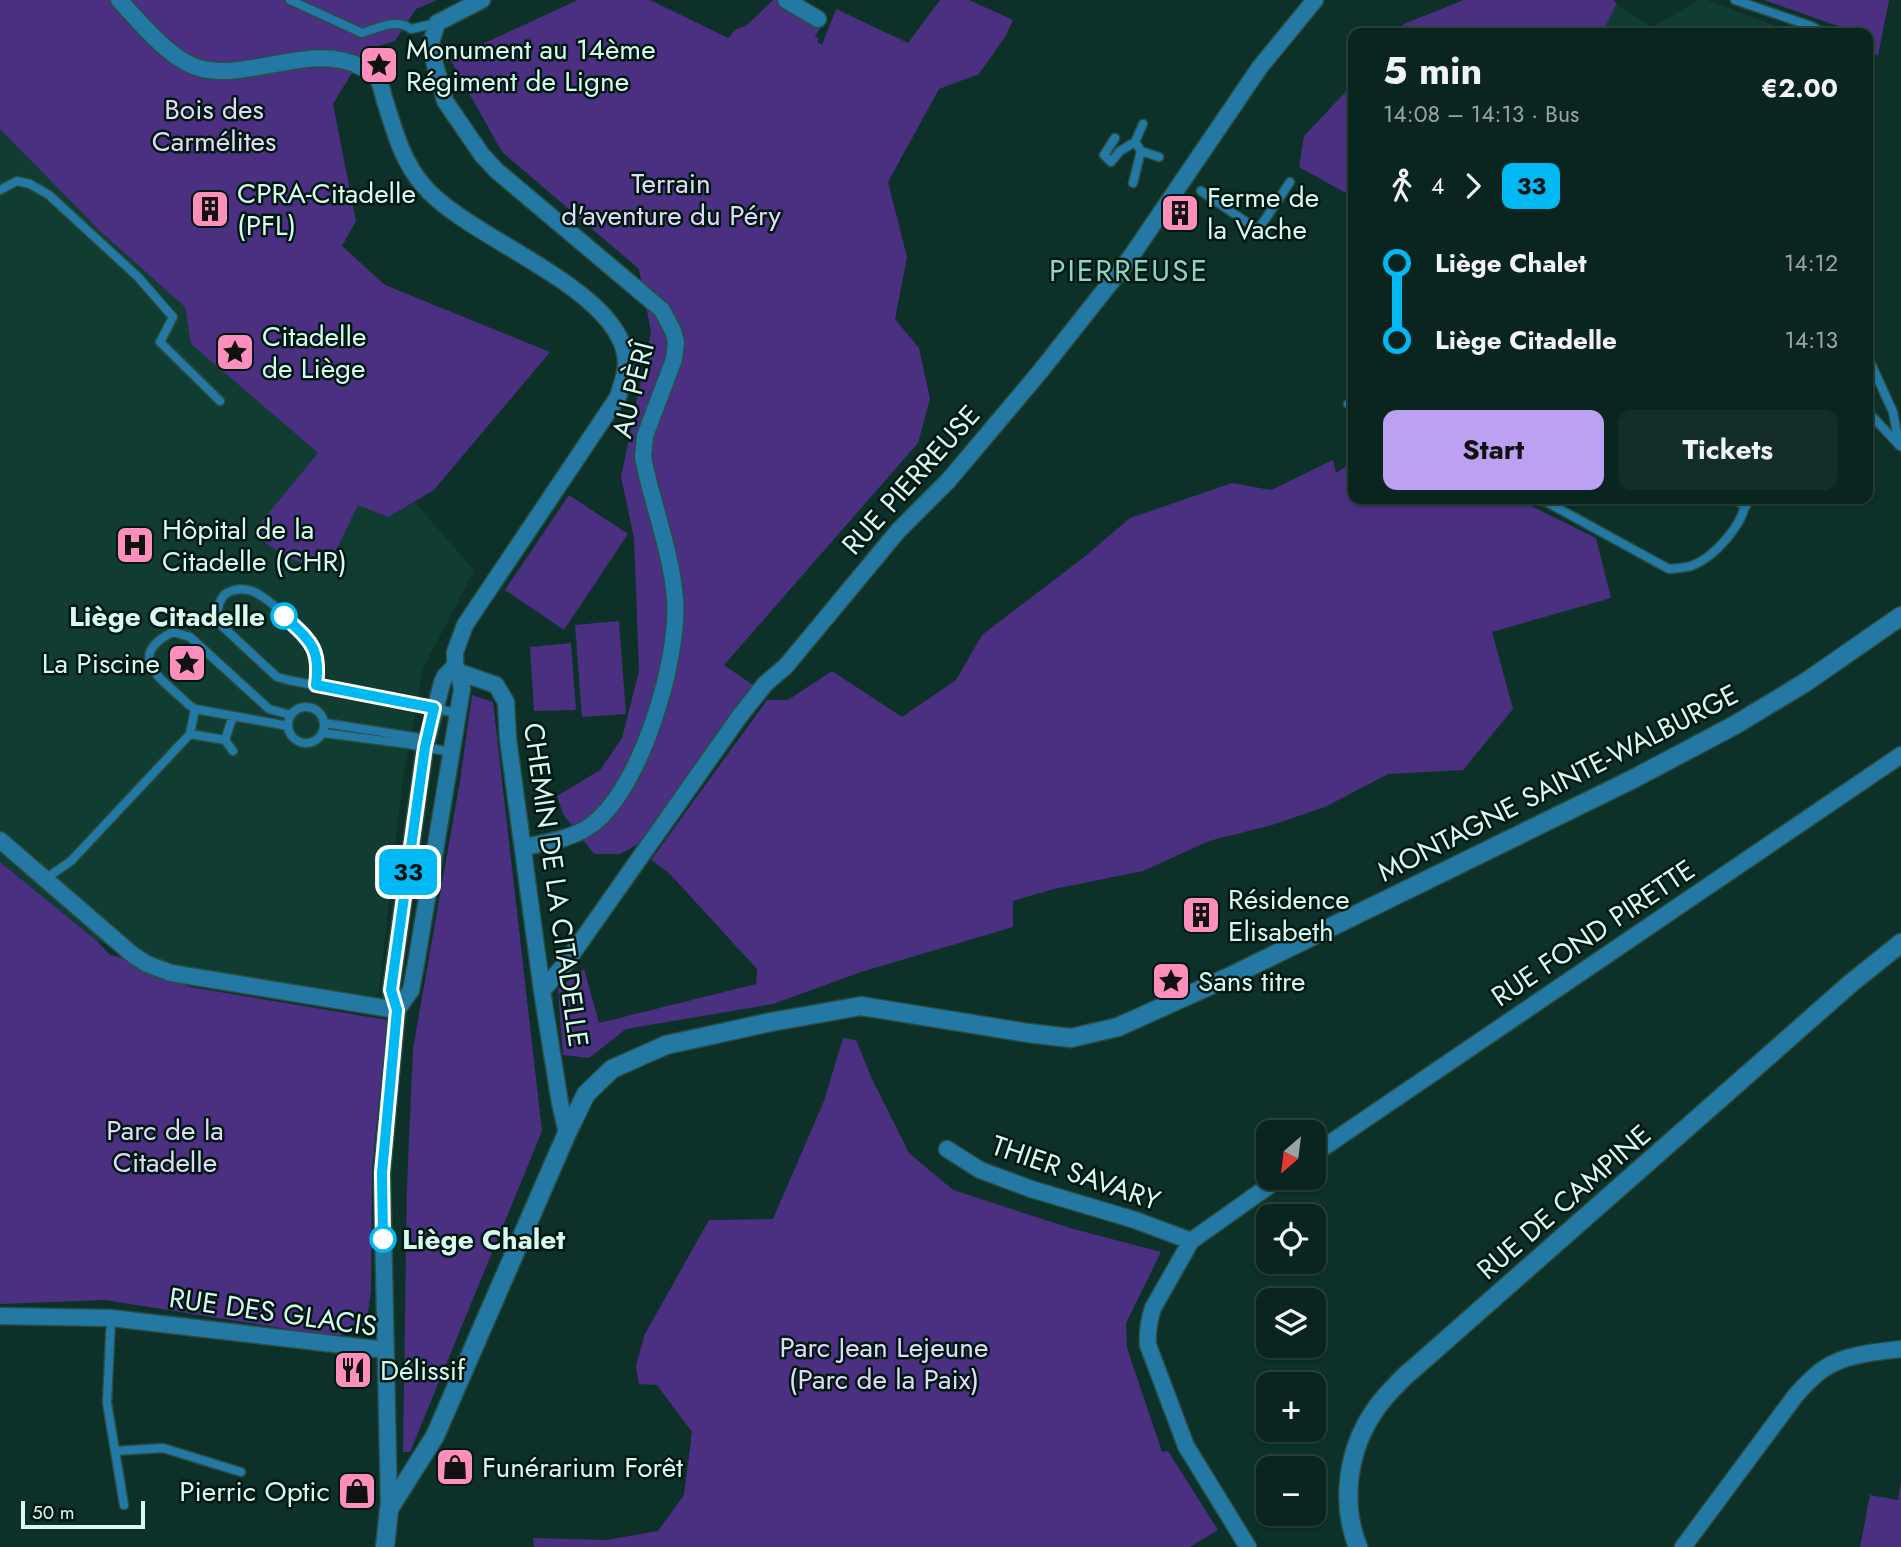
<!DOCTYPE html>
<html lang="en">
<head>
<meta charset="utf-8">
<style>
  body { margin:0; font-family:Jost,sans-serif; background:#132d28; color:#f1f3f6; height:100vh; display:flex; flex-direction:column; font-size:26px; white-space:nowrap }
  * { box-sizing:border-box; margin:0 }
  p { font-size:23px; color:#99a5a4 }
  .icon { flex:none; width:38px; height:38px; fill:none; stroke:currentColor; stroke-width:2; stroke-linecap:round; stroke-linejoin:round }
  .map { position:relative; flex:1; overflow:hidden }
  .details { position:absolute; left:1348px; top:28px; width:525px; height:476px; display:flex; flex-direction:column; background:#0a251f; border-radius:14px; box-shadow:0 2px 5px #0004,0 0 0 2px #2a423d }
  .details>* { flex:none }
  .badge { padding:0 14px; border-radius:10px; font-size:24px; line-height:46px }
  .needle { width:46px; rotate:208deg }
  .fabs { position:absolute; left:1256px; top:1120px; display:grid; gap:14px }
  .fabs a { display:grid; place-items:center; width:70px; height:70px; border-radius:14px; background:#0a251f; box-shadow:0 2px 5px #0004,0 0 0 2px #2a423d; font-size:35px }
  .scale { position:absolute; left:21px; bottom:18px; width:124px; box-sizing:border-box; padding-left:7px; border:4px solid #d8f9ef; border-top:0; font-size:19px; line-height:24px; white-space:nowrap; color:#d8f9ef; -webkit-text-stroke:5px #001812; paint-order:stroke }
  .map>.badge { position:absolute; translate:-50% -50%; box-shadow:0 0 0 4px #fff }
  .legs { display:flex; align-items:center; gap:10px; height:77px; padding:0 35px; font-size:23px }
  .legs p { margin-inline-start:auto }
  .overview { display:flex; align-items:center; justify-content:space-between; height:119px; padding:0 35px }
  h1 { font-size:38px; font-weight:700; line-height:52px }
  .action { display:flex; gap:14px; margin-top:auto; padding:14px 35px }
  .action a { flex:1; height:80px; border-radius:14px; background:#bca0f2; color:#111; font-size:28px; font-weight:700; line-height:80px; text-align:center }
  .action a+a { background:#132d28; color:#f1f3f6 }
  ul { padding:0 35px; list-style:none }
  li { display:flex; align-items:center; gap:24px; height:77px; font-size:26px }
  li i { display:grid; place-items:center; width:10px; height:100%; margin:0 9px; background:currentColor }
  li i::after { content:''; width:18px; height:18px; margin:-9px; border:5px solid; border-radius:50%; background:#0a251f }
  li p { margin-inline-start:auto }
  li:first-child i { background:linear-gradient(#0000 50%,currentColor 0) }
  li:last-child i { background:linear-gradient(currentColor 50%,#0000 0) }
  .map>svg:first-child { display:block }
  .built { fill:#103c32 }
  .green { fill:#4b2f80 }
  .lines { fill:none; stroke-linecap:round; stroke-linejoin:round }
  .service-casing { stroke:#294d45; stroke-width:11 }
  .minor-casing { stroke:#294d45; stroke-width:19 }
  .tertiary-casing { stroke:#294d45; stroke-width:21 }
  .service { stroke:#2379a3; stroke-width:8 }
  .minor { stroke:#2379a3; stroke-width:16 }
  .tertiary { stroke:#2379a3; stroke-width:18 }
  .line-1-casing { stroke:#fff; stroke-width:16 }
  .line-1 { stroke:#00b9f2; stroke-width:10 }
  .stop-1-dot { fill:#fff; stroke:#00b9f2; stroke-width:3.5 }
  .labels { text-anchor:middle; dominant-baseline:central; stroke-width:5; stroke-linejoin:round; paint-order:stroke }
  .poi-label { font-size:28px; fill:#d8f9ef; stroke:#001812; text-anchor:start }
  .park-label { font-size:28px; fill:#e0daf7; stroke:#001812 }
  .street-label { font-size:28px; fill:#d8f9ef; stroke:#001812 }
  .stop-label { font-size:28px; font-weight:bold; fill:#d8f9ef; stroke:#001812; text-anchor:end }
  .neighbourhood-label { font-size:30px; letter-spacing:2px; fill:#8fd3c0; stroke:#001812 }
</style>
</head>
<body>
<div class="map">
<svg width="1901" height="1547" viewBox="0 0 1901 1547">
  <rect width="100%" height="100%" fill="#0d3129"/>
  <path class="built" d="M1464,0H1608L1653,27L1698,0H1707L1794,33H1396L1404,24Z
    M0,94L101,232L185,307L191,344L318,453L252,533L330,563L379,461L474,570L423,669L402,786L379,992L373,998L174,969L97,941L0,862Z"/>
  <path class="green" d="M0,0H437L416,9L395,41L366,50L333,104L356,221L342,246L385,285L550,352L434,490L388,517L358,505L330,563C299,570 276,550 252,533L318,453L191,344L185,307L101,232L0,129Z
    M578,0H650L728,38L736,29L746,26L773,0H790L820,25L821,27L815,36L819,39L817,42L822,45L836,9L908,43L940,0H969L1013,20L1005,37L979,74L939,89L888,182L907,257L895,319L919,348L930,399L918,443L724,665L753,685L644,841L620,854H594L563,814L557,796L600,770L622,738L639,671L634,538L621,477L651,332L639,269L502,152L450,59Z
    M1464,0H1613L1617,3L1602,33H1396L1404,24Z
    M1764,0H1889L1878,56L1867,48V33H1848L1838,26Z
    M1353,84V197L1299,167L1304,136Z
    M1333,460L1336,473L1353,462V499H1517L1596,538L1611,598L1492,632L1513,709L1463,770L1388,774L1325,807L1272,825L1209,841L1143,871L1054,889L1013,901V927L861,972L773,1004L626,1029L589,1058L563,1055L558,989L584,969L599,1023L756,984L757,969L669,873L651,860L767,700H788L832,671L902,717L956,680L982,635L1083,558L1130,518L1232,483L1271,490Z
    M569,495L628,534L564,630L505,590Z
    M619,621L626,714L582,717L575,625Z
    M571,643L576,710L534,711L530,647Z
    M472,695L493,702L542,1131L410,1452H403L407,1185L413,1049L460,781Z
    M0,862L97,941L110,955L123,958L149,973L190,987L387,1020L372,1169L371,1291L366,1326L361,1333L332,1336L105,1300L0,1304Z
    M843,1038L856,1040L872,1079L909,1153L953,1190L1070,1228L1161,1252L1126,1323L1127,1348L1162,1452L1168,1451L1218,1530L1190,1547H534L533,1538L606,1540L658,1531L684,1495L692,1432L657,1385L639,1384L636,1366L645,1334L709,1220L773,1219L824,1101Z
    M1901,1482V1547H1860L1870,1495L1898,1500Z"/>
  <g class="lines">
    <defs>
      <path id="service" d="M290,0L362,33C378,28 396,18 411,29L437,23
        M1735,0L1811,26L1823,33
        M1115,138L1104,155L1111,162L1120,151L1135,142L1141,151L1159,157
        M1135,142L1143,124
        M1133,183L1141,151
        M0,190L17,181L30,184L49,195L138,277L173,317L160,342L220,401
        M1201,191L1258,230L1290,182
        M1867,355L1893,412L1899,444
        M1348,404L1353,406
        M1867,411L1900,446
        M1541,499L1669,569C1676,568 1685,568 1691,566C1714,558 1745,523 1746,499
        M1732,499L1746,506
        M316,685C317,674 320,663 316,652C310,636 268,597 252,591C243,588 234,589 225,594C217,604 215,614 221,625L277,677L288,680L457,713
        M288 725a18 18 0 1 1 36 0a18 18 0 1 1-36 0Z
        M325,723L427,739
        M288,726L195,709L189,705C165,681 122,657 173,632L190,637L269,709L291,715
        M324,733L408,744L451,752
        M190,734L225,740L233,751
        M225,740L233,716
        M45,879L71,861L190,734L195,709
        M111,1318L107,1403L124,1505
        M115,1451L163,1448L241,1472"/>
      <path id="minor" d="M119,0C140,22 170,60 199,68C248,82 313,41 361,67C366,69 374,74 378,79C382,86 383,97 386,104C395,133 403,162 423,185C467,239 622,288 626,361C627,372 621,386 618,397L465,625L455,652V666
        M482,0L437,23L430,46L445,101L482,155L497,171L662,310L673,331L676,342L674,359L645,436L643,457C652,504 671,550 675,598C680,657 641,791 590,826C571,839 547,842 525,847
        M786,0L818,19
        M459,672L496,685L506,702L508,739L542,991L560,1103L567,1133
        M0,840L133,955L147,964L171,973L397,1010
        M542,991L565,964L739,717L765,684L786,666L898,531L948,481L1039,373L1130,258L1260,67L1315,0
        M397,1010L411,990L417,958L462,689L459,672L455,666
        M947,1149L980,1170L1031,1189L1135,1220L1191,1241
        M1314,1154L1901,755
        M0,1316L111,1318L385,1350
        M389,1509L382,1173L397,1010L391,990L425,747L442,683L445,676L455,666
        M1248,1547L1186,1446L1148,1345C1147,1332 1149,1320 1153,1308L1191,1241L1280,1178
        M1683,1547L1796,1395C1805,1385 1814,1375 1825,1368C1846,1354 1877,1352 1901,1349"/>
      <path id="tertiary" d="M385,1547L389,1509L435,1436L567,1133L586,1094L612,1069L666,1045L771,1022L861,1006L1028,1033L1071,1038L1118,1027L1231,976L1631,780L1735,725L1806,682L1901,616
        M1358,1547C1340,1502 1348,1449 1375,1410C1383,1398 1394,1387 1404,1377L1850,984L1901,943"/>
    </defs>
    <use href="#service" class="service-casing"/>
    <use href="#minor" class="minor-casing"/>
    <use href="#tertiary" class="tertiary-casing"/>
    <use href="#service" class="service"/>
    <use href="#minor" class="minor"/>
    <use href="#tertiary" class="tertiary"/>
  </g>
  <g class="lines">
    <defs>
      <path id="line-1" d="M284,616C310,641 321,647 316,685L434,708L425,747L391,990L397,1010L382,1173L383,1239"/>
    </defs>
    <use href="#line-1" class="line-1-casing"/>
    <use href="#line-1" class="line-1"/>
  </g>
  <defs>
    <symbol id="sight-square" viewBox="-11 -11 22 22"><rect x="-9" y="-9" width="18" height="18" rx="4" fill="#fe8ebc" stroke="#001812"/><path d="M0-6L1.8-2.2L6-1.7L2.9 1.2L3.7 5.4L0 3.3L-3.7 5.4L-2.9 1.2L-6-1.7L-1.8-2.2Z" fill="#111"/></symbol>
    <symbol id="building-square" viewBox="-11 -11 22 22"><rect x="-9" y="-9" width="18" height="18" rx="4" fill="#fe8ebc" stroke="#001812"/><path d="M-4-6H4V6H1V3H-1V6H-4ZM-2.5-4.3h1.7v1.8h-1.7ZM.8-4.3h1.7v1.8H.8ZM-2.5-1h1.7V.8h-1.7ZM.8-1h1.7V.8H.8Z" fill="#111"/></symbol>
    <symbol id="hospital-square" viewBox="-11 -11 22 22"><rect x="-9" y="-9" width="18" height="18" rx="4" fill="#fe8ebc" stroke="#001812"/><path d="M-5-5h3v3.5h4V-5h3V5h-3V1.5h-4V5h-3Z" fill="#111"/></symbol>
    <symbol id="restaurant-square" viewBox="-11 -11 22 22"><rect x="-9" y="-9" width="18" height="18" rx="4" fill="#fe8ebc" stroke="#001812"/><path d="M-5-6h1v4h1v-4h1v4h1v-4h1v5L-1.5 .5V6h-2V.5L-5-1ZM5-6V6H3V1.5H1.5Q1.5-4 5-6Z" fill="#111"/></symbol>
    <symbol id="shop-square" viewBox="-11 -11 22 22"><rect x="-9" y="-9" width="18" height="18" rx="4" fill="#fe8ebc" stroke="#001812"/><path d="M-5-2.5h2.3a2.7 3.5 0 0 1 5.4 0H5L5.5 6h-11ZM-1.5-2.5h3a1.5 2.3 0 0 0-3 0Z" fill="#111"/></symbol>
  </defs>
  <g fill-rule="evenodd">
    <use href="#sight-square" x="357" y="43" width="44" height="44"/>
    <use href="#building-square" x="188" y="187" width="44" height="44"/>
    <use href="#building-square" x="1158" y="191" width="44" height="44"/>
    <use href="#sight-square" x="213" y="330" width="44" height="44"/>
    <use href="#hospital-square" x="113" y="523" width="44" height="44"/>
    <use href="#sight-square" x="165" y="641" width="44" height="44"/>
    <use href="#building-square" x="1179" y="893" width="44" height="44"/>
    <use href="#sight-square" x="1149" y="959" width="44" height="44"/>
    <use href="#restaurant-square" x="331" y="1348" width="44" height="44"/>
    <use href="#shop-square" x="433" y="1445" width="44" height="44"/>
    <use href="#shop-square" x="335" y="1469" width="44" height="44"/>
  </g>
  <g class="stop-1-dot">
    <circle cx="284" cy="616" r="12"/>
    <circle cx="383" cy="1239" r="12"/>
  </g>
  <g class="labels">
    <g class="poi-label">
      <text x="406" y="49">Monument au 14ème<tspan x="406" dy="32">Régiment de Ligne</tspan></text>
      <text x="237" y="193">CPRA-Citadelle<tspan x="237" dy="32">(PFL)</tspan></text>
      <text x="1207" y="197">Ferme de<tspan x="1207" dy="32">la Vache</tspan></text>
      <text x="262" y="336">Citadelle<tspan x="262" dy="32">de Liège</tspan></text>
      <text x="162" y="529">Hôpital de la<tspan x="162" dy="32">Citadelle (CHR)</tspan></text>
      <text x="160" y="663" text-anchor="end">La Piscine</text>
      <text x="1228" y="899">Résidence<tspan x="1228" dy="32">Elisabeth</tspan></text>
      <text x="1198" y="981">Sans titre</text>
      <text x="380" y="1370">Délissif</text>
      <text x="482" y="1467">Funérarium Forêt</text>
      <text x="330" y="1491" text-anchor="end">Pierric Optic</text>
    </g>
    <g class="park-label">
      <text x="214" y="109">Bois des<tspan x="214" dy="32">Carmélites</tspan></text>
      <text x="671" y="183">Terrain<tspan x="671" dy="32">d'aventure du Péry</tspan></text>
      <text x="165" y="1130">Parc de la<tspan x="165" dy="32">Citadelle</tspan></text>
      <text x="884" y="1347">Parc Jean Lejeune<tspan x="884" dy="32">(Parc de la Paix)</tspan></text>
    </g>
    <g class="street-label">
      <text transform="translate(633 390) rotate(-76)">AU PÈRÎ</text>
      <text transform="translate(911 480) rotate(-48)">RUE PIERREUSE</text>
      <text transform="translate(1558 783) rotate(-27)">MONTAGNE SAINTE-WALBURGE</text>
      <text transform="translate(556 885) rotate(82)">CHEMIN DE LA CITADELLE</text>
      <text transform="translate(1593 933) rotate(-34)">RUE FOND PIRETTE</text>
      <text transform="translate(1076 1173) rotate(19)">THIER SAVARY</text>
      <text transform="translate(1564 1202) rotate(-41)">RUE DE CAMPINE</text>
      <text transform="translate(273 1312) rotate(8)">RUE DES GLACIS</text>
    </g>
    <g class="stop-label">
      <text x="265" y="616">Liège Citadelle</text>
      <text x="402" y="1239" text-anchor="start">Liège Chalet</text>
    </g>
    <g class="neighbourhood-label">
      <text x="1129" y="270">PIERREUSE</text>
    </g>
  </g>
</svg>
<div class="fabs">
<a><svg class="needle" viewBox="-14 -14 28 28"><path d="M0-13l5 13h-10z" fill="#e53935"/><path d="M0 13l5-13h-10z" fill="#99a5a4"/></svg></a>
<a><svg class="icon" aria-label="locate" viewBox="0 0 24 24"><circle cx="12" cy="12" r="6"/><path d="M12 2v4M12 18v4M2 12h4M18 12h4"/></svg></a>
<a><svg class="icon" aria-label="layers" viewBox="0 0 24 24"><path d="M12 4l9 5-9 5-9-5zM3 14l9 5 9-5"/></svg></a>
<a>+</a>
<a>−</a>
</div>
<div class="scale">50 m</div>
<b class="badge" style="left:408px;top:872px;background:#00b9f2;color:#111">33</b>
<section class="details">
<div class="overview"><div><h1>5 min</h1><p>14:08 – 14:13 · Bus</p></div><b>€2.00</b></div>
<div class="legs"><svg class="icon" aria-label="walk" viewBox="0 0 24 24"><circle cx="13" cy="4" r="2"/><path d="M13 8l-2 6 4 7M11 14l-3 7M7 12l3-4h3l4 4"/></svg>4<svg class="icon" aria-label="forward" viewBox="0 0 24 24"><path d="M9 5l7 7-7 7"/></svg><b class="badge" style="background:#00b9f2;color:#111">33</b></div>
<ul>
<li><i style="color:#00b9f2"></i><b>Liège Chalet</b><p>14:12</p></li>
<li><i style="color:#00b9f2"></i><b>Liège Citadelle</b><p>14:13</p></li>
</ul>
<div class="action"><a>Start</a><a>Tickets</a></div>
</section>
</div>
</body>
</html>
